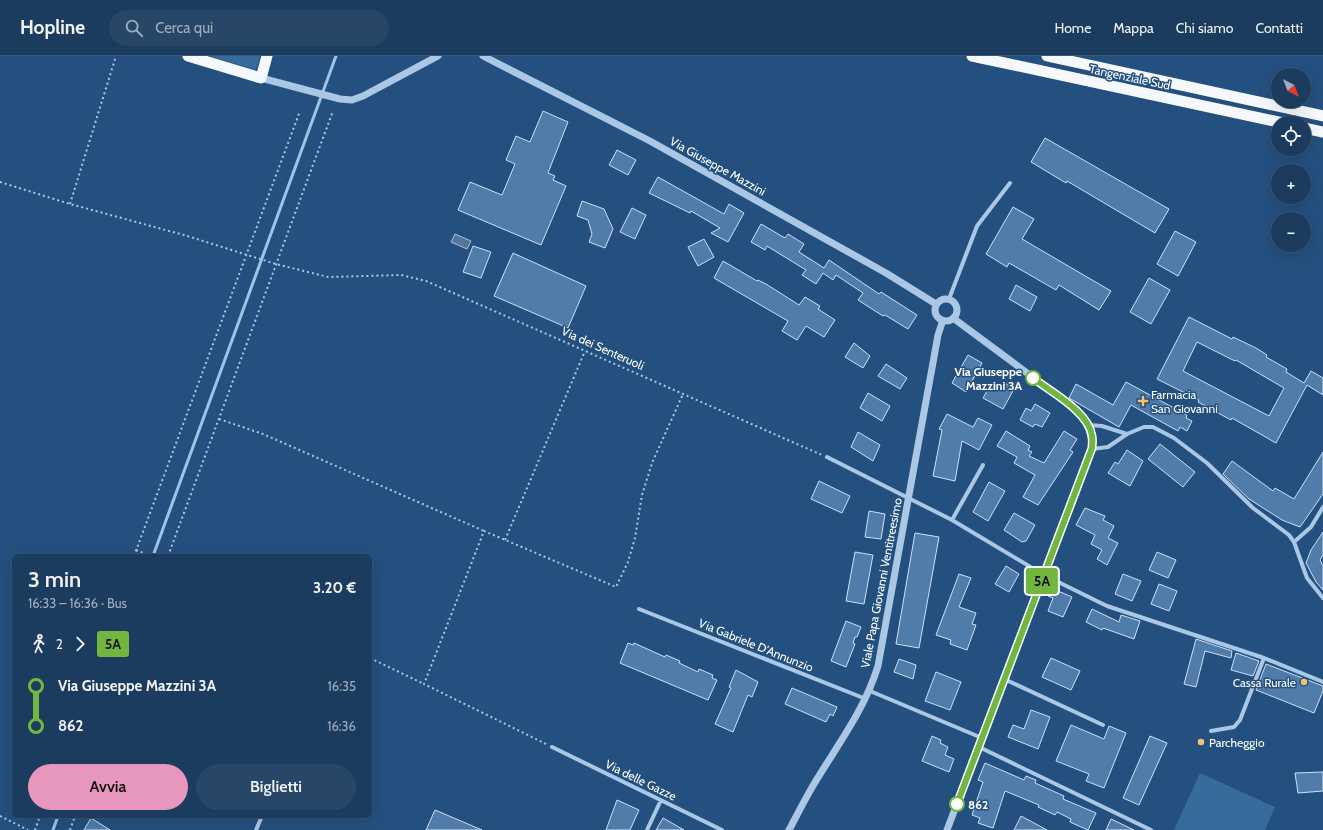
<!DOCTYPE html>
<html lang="it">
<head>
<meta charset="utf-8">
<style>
  body { margin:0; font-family:Cabin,sans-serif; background:#284768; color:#f1f3f6; height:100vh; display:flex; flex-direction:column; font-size:15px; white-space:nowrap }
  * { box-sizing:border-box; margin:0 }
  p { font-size:13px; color:#a0adbd }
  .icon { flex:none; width:22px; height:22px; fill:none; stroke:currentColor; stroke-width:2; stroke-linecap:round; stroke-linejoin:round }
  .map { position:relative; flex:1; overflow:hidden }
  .details { position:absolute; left:12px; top:498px; width:360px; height:264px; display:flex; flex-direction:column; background:#1b3c5f; border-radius:6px; box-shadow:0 4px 16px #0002,0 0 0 1px #395674 }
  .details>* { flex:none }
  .badge { padding:0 8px; border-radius:3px; font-size:14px; line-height:26px }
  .needle { width:26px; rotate:138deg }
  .controls { position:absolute; left:1271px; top:12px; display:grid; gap:8px }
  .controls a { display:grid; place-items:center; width:40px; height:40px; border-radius:50%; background:#1b3c5f; box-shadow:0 4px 16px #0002,0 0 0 1px #395674; font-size:20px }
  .map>.badge { position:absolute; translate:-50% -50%; box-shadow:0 0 0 2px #fff }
  .legs { display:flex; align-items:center; gap:6px; height:44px; padding:0 16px; font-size:13px }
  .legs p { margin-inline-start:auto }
  .overview { display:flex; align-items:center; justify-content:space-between; height:68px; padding:0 16px }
  h1 { font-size:22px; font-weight:600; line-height:30px }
  .primary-button { display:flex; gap:8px; margin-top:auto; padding:8px 16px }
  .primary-button a { flex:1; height:46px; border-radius:24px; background:#e797bd; color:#111; font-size:16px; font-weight:600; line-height:46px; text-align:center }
  .primary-button a+a { background:#284768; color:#f1f3f6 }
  ul { padding:0 16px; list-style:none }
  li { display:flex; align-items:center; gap:14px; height:40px; font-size:15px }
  li i { display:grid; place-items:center; width:6px; height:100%; margin:0 5px; background:currentColor }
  li i::after { content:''; width:10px; height:10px; margin:-5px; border:3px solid; border-radius:50%; background:#1b3c5f }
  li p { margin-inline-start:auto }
  li:first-child i { background:linear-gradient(#0000 50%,currentColor 0) }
  li:last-child i { background:linear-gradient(currentColor 50%,#0000 0) }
  header { display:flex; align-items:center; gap:24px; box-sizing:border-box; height:56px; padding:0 20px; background:#1b3c5f; border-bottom:1px solid #395674 }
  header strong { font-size:19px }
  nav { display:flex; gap:22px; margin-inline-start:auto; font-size:14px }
  .search { width:280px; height:36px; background:#284768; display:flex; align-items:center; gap:10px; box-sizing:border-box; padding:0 14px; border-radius:22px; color:#a0adbd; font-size:15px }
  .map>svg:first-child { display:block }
  .green { fill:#386a9c }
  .water { fill:#567597; stroke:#9ec3e7 }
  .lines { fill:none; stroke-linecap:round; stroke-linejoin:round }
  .stream { stroke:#9ec3e7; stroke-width:3 }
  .building { fill:#507caa; stroke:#cde1f5; fill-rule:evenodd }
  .path { stroke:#aac8e6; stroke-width:2; stroke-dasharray:2 3; stroke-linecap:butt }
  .minor { stroke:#aac8e6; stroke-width:4 }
  .tertiary { stroke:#aac8e6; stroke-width:7 }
  .trunk { stroke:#f5f9fe; stroke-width:11 }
  .line-1-casing { stroke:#fff; stroke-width:9 }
  .line-1 { stroke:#71b73f; stroke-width:6 }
  .stop-1-dot { fill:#fff; stroke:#71b73f; stroke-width:2 }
  .poi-dot { fill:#f0c46e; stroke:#24507f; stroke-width:1.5 }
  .labels { text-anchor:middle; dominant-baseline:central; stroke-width:3; stroke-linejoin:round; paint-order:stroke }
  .street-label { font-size:12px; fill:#fff; stroke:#24507f }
  .stop-label { font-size:12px; font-weight:bold; fill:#fff; stroke:#24507f; text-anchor:end }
  .poi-label { font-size:12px; fill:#fff; stroke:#24507f; text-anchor:start }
</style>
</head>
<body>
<header>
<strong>Hopline</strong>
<div class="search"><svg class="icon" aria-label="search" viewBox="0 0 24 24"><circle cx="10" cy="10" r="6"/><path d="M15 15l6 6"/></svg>Cerca qui</div>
<nav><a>Home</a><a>Mappa</a><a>Chi siamo</a><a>Contatti</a></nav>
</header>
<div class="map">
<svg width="1323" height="774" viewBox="0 0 1323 774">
  <rect width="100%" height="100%" fill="#24507f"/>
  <path class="green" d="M210,0H260L256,14Z
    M1200,717L1275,751L1265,774H1174Z"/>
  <path class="water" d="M455,178L471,185L467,193L451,186Z"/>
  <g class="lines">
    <path class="stream" d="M153,500L336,0
      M53,774L58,760"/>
  </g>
  <path class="building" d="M543,55L568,66L548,117L555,120L553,124L566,130L541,189L458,154L470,126L502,139L515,108L506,104L516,80L530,86Z
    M1045,82L1169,153L1155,177L1067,125L1066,127L1031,106Z
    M617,94L636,104L628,119L609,109Z
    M658,121L724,158L729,148L744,157L728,186L711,177L720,172L691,155L690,157L649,137Z
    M582,145L604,153L613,173L605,192L589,186L592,178L588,164L577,160Z
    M1013,151L1034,163L1022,183L1111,235L1099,254L1059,229L1056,234L1009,207L1007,211L986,198Z
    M632,152L646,159L635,183L620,176Z
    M761,168L785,182L788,178L804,188L799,196L824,212L829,204L879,238L881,236L917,259L908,273L885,259L883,260L858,244L863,237L836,219L833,224L823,217L816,228L802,219L806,214L767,190L765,194L751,186Z
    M1175,175L1196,186L1178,220L1157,208Z
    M704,183L714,201L698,210L688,191Z
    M473,190L491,196L481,222L463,216Z
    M513,197L586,230L568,272L494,240Z
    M723,205L757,225L758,224L766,228L799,249L805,241L820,250L818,253L835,264L824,281L806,270L797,284L782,275L788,265L714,222Z
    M1149,222L1170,234L1151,268L1130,256Z
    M1016,229L1037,241L1030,255L1009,243Z
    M1189,261L1232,283L1233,281L1256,292L1267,299L1266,301L1287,313L1286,316L1304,327L1311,315L1323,322V339L1307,329L1276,387L1232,362L1231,364L1198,346L1199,344L1157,323ZM1197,286L1235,305L1236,304L1284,332L1269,360L1183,315Z
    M854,287L870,300L863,312L845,301Z
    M968,299L982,307L966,336L952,327Z
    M886,308L907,322L900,333L878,320Z
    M1126,326L1187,359L1186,362L1192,365L1187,375L1180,371L1178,375L1131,349L1119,371L1069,342L1076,328L1113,349Z
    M1005,327L1014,333L1003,353L983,342L991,328L1001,334Z
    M868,337L890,350L882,365L860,352Z
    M1035,348L1050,357L1042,371L1035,368L1033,371L1020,364L1026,352L1031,355Z
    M947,358L973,371L978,362L992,369L979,394L962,385L955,425L933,420L942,374L939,373Z
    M1006,375L1030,390L1028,394L1032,396L1029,400L1044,407L1064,375L1077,383L1070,394L1073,396L1038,449L1023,441L1035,419L1014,407L1017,401L997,390Z
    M858,376L880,389L873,405L851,391Z
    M1160,388L1195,416L1183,431L1148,403Z
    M1127,394L1143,405L1130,430L1108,417L1115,406L1118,408Z
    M1323,396V438L1300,471L1282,464L1249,443L1223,418L1232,405L1273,435L1275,432L1294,443Z
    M819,425L850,440L842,457L811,443Z
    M989,426L1005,435L988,465L973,456Z
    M1085,452L1105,460L1103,464L1114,470L1108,482L1118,487L1107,509L1097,503L1102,494L1091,488L1095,479L1076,469Z
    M869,455L885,458L881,483L865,481Z
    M1014,457L1035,469L1026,485L1022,486L1004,474Z
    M1323,476V499L1320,504L1323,510V534L1316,526L1306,507L1311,494Z
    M915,477L939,481L919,592L896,588Z
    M855,496L873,499L864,548L846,545Z
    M1157,496L1176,504L1168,522L1149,514Z
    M1006,510L1019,518L1009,536L995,528Z
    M959,518L971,522L959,551L976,557L972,568L976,569L967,594L950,588L951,584L936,579Z
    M1123,518L1141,525L1132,545L1115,538Z
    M1159,528L1177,535L1169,555L1151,548Z
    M1051,532L1072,541L1063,561L1048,555L1053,542L1048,540Z
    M1092,553L1119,566L1121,559L1140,565L1134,583L1103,572L1102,574L1086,566Z
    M846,565L861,571L857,581H855L853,587L855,588L846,611L831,605Z
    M1196,583L1232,595L1231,602L1205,595L1196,631L1184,628Z
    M628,587L633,589L634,587L665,601L666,599L680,605L679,607L698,616L699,613L713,619L712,622L717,624L708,644L620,607Z
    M1236,597L1259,605L1253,620L1231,614Z
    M1051,602L1080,615L1071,634L1042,621Z
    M899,603L916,609L913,623L894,616Z
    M1266,608L1323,630V635L1314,657L1256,634Z
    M736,614L758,626L752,641L748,639L733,676L715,668L731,632L729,631Z
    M936,616L961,626L950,654L925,645Z
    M792,632L837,651L833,660L830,658L826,666L785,648Z
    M1031,654L1050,661L1038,693L1008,681L1013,669L1024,673Z
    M1071,669L1104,683L1109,670L1126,677L1104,732L1086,725L1089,718L1056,705Z
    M932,680L941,684L940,687L948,691L945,699L954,703L949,716L922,705Z
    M1150,680L1167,687L1139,749L1123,742Z
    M985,707L1024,724L1026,720L1036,724L1035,727L1064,740L1063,743L1096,757L1088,774L1070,766L1071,763L1057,756L1055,759L1038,751L1039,749L1005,735L993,772L978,767L980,762L972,759L983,726L978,724Z
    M1323,716V735L1298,737L1295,717Z
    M617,744L639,754L630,774H606Z
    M435,754L482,774H426Z
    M1021,760L1047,774H1014Z
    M91,762L110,774H84Z
    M663,762L684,774H656Z
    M1111,763L1134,774H1106Z"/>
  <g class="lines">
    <path class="path" d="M0,126L70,148L184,179L276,208L328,221L401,219L426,225L822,399
      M70,148L116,0
      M219,363L263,378L484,475
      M505,484L585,295
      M136,494L151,500
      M134,500L300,55
      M168,500L333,55
      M370,602L424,628
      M546,688L424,628L484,475L616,531L628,506L635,482L642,439L652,407L683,338
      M0,760L28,774
      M35,774L40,760
      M70,774L75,760"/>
    <path class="minor" d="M949,243L977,170L1010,127
      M1089,369L1102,370L1127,378
      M1092,393L1108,391L1127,378L1144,371H1153L1174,382L1207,407L1253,452L1289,479L1294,486L1307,522L1323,542
      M827,401L952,464L1044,519L1107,550L1264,602
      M952,464L983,409
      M1294,486L1311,471L1323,451
      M639,553L866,643
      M1004,623L1103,669
      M870,635L982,682
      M1211,675L1234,671L1240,664L1264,602L1323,626
      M552,691L722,774
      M979,691L1151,774
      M256,774L262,760
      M647,774L661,744"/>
    <path class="tertiary" d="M483,0L650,85L886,217L936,248
      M261,22L340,43L352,44L363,40L438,0
      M935 254a11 11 0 1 1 22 0a11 11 0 1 1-22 0Z
      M789,774C797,759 805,743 814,728C838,688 864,655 878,610L938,279L943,264
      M947,774L1092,393C1092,375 1087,367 1077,354L953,262"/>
    <path class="trunk" d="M188,0L261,22L267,0
      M972,0L1283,67
      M1047,0L1323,60
      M1304,72L1323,76"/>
  </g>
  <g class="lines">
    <defs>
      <path id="line-1" d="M957,748L1092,392C1092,389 1093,384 1092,380C1089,356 1051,336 1033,322"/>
    </defs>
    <use href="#line-1" class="line-1-casing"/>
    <use href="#line-1" class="line-1"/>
  </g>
  <g class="stop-1-dot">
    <circle cx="1033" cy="322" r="7"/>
    <circle cx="957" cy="748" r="7"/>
  </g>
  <g class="poi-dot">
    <path d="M1141 339h4v4h4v4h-4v4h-4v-4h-4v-4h4z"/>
    <circle cx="1304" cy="626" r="4"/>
    <circle cx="1201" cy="686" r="4"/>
  </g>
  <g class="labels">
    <g class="street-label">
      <text transform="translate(1130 21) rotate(12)">Tangenziale Sud</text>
      <text transform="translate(718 110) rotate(29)">Via Giuseppe Mazzini</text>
      <text transform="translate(603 292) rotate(24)">Via dei Senteruoli</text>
      <text transform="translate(881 527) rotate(-79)">Viale Papa Giovanni Ventitreesimo</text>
      <text transform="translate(756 589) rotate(22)">Via Gabriele D'Annunzio</text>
      <text transform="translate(641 724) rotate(26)">Via delle Gazze</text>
    </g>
    <g class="stop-label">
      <text x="1022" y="315">Via Giuseppe<tspan x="1022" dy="14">Mazzini 3A</tspan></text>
      <text x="968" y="748" text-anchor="start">862</text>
    </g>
    <g class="poi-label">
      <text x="1151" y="338">Farmacia<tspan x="1151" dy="14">San Giovanni</tspan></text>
      <text x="1296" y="626" text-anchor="end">Cassa Rurale</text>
      <text x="1209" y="686">Parcheggio</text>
    </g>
  </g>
</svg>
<div class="controls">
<a><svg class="needle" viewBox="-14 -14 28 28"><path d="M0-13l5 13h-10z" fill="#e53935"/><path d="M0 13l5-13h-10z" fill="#a0adbd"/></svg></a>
<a><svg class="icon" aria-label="locate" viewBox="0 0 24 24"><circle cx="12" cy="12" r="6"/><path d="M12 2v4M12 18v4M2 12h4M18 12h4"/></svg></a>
<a>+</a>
<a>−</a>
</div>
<b class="badge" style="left:1042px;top:525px;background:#71b73f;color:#111">5A</b>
<section class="details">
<div class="overview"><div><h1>3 min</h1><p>16:33 – 16:36 · Bus</p></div><b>3.20 €</b></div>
<div class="legs"><svg class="icon" aria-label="walk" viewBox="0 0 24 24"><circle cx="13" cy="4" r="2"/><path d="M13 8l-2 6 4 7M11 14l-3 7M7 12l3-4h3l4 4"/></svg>2<svg class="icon" aria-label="forward" viewBox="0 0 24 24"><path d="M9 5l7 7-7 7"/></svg><b class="badge" style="background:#71b73f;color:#111">5A</b></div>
<ul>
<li><i style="color:#71b73f"></i><b>Via Giuseppe Mazzini 3A</b><p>16:35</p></li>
<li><i style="color:#71b73f"></i><b>862</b><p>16:36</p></li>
</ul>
<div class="primary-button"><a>Avvia</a><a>Biglietti</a></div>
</section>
</div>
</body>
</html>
